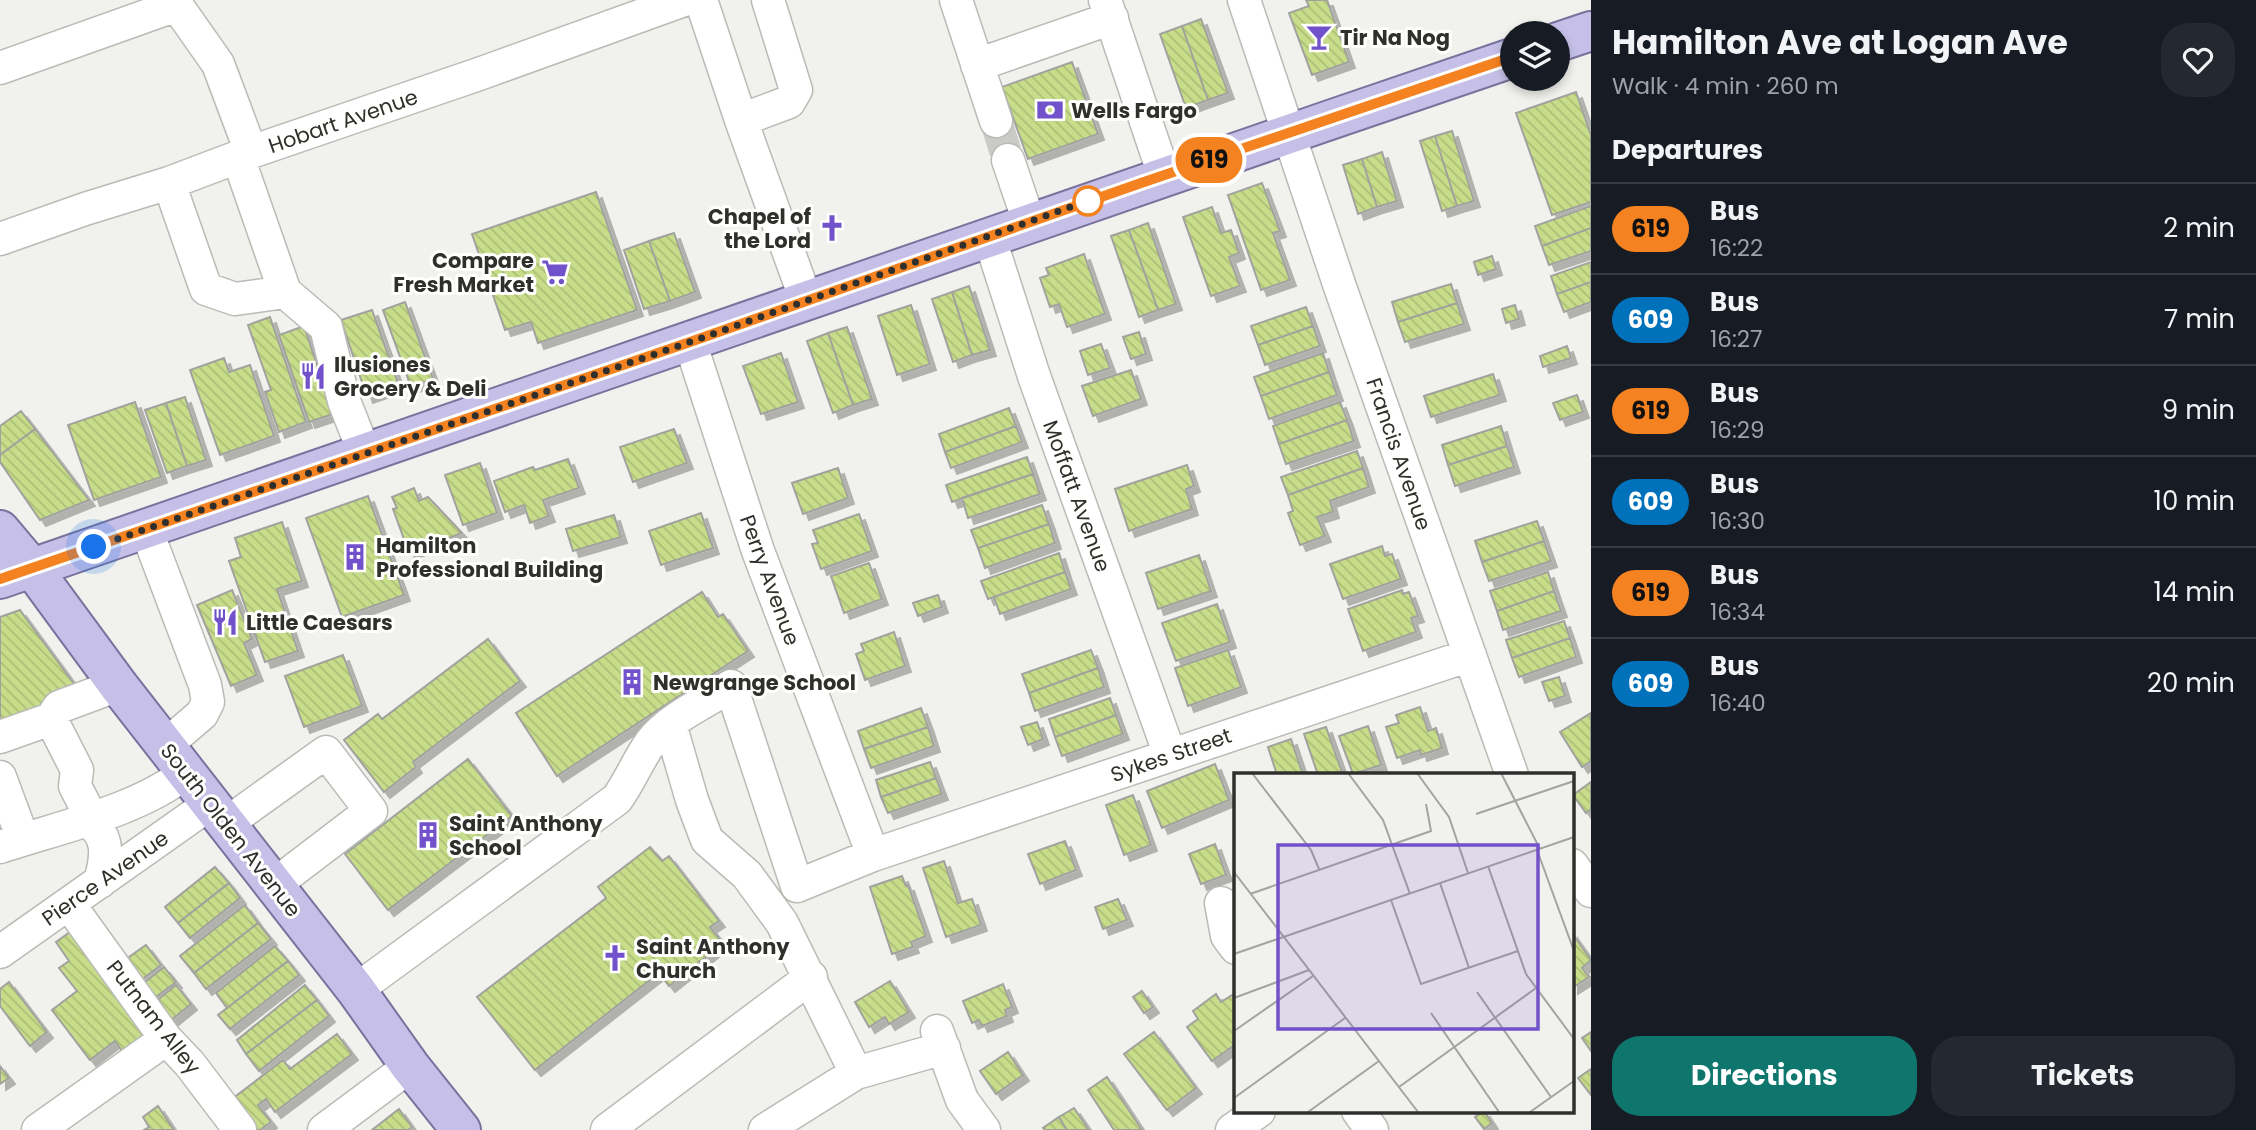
<!DOCTYPE html>
<html lang="en">
<head>
<meta charset="utf-8">
<style>
  body { margin:0; font-family:Poppins,sans-serif; background:#242831; color:#f1f3f6; height:100vh; display:flex; flex-direction:column; font-size:26px; white-space:nowrap }
  * { box-sizing:border-box; margin:0 }
  p { font-size:23px; color:#9ea1a6 }
  .icon { flex:none; width:38px; height:38px; fill:none; stroke:currentColor; stroke-width:2; stroke-linecap:round; stroke-linejoin:round }
  .map { position:relative; flex:1; overflow:hidden }
  .drawer { display:flex; flex-direction:column; background:#171b24; width:665px }
  .drawer>* { flex:none }
  .badge { padding:0 14px; border-radius:23px; font-size:24px; line-height:46px }
  .controls { position:absolute; left:1500px; top:21px; display:grid; gap:14px }
  .controls a { display:grid; place-items:center; width:70px; height:70px; border-radius:50%; background:#171b24; box-shadow:0 4px 10px #0003; font-size:35px }
  .you { position:absolute; width:35px; height:35px; margin:-18px; border:5px solid #fff; border-radius:50%; background:#1a73e8; box-shadow:0 0 0 10px #1a73e833 }
  .map>.badge { position:absolute; translate:-50% -50%; box-shadow:0 0 0 4px #fff }
  h2 { padding:0 21px; font-size:26px; line-height:63px }
  .round { display:grid; place-items:center; flex:none; width:74px; height:74px; border-radius:28px; background:#242831 }
  .head { display:flex; align-items:center; justify-content:space-between; height:119px; padding:0 21px }
  h1 { font-size:33px; font-weight:700; line-height:52px }
  .primary-button { display:flex; gap:14px; margin-top:auto; padding:14px 21px }
  .primary-button a { flex:1; height:80px; border-radius:28px; background:#0f766e; color:#fff; font-size:28px; font-weight:700; line-height:80px; text-align:center }
  .primary-button a+a { background:#242831; color:#f1f3f6 }
  ul { padding:0; list-style:none }
  li { display:flex; align-items:center; gap:21px; height:91px; padding:0 21px; border-top:2px solid #363941 }
  li div { flex:1 }
  li b { display:block; font-size:26px }
  li em { font-style:normal }
  li .badge { min-width:77px; font-weight:700; text-align:center }
  main { display:flex; flex:1; min-height:0 }
  .map>svg:first-child { display:block }
  .building { fill:url(#building-back-hatch); stroke:#a1a29d; stroke-width:2; filter:url(#shadow) }
  .lines { fill:none; stroke-linecap:round; stroke-linejoin:round }
  .minor-tunnel { stroke:#cacbc7; stroke-width:32; stroke-dasharray:32 16; stroke-linecap:butt }
  .minor-casing { stroke:#b9bbb6; stroke-width:35 }
  .major-casing { stroke:#78729d; stroke-width:42 }
  .minor { stroke:#fff; stroke-width:32 }
  .major { stroke:#c6c0e8; stroke-width:38 }
  .line-casing { stroke:#fff; stroke-width:16 }
  .line { stroke:#f58220; stroke-width:10 }
  .walk { stroke:#2f302e; stroke-width:7; stroke-dasharray:0 12.6 }
  .stop-dot { fill:#fff; stroke:#f58220; stroke-width:3.5 }
  .labels { text-anchor:middle; dominant-baseline:central; stroke-width:6; stroke-linejoin:round; paint-order:stroke }
  .poi-label { font-size:21px; font-weight:bold; fill:#2f302e; stroke:#fffffe; text-anchor:start }
  .street-label { font-size:21px; fill:#2f302e; stroke:#fffffe }
  .inset-road { fill:none; stroke:#a3a4a1; stroke-width:2 }
  .view { fill:#7152cb; fill-opacity:0.15; stroke:#7152cb; stroke-width:3.5 }
  .inset-edge { fill:none; stroke:#2f302e; stroke-width:3.5 }
</style>
</head>
<body>
<main>
<div class="map">
<svg width="1591" height="1130" viewBox="0 0 1591 1130">
  <defs>
    <pattern id="building-back-hatch" width="6" height="6" patternUnits="userSpaceOnUse" patternTransform="scale(1.75)"><rect width="6" height="6" fill="#c8dd8a"/><path d="M-1 5l2 2M0 0l6 6M5-1l2 2" fill="none" stroke="#acbe77"/></pattern>
    <filter id="shadow"><feDropShadow dx="6" dy="6" stdDeviation="0" flood-color="#0004"/></filter>
  </defs>
  <rect width="100%" height="100%" fill="#f1f2ed"/>
  <path class="building" d="M1306,0H1327L1349,62L1312,75L1289,13L1309,6Z
    M1201,19L1228,93L1208,100L1182,26Z
    M1182,26L1208,100L1186,108L1160,34Z
    M1072,62L1098,134L1028,159L1002,87Z
    M1576,92L1591,135V202L1552,215L1516,113Z
    M1452,131L1474,201L1457,206L1435,136Z
    M1435,136L1457,206L1442,211L1420,141Z
    M1382,152L1397,201L1377,207L1362,159Z
    M1362,159L1377,207L1358,214L1343,165Z
    M1262,183L1280,231L1273,233L1290,280L1261,290L1228,195Z
    M596,192L637,310L538,343L531,322L505,330L472,234Z
    M1591,206V228L1542,246L1535,226Z
    M1212,207L1221,233L1231,230L1239,253L1229,257L1240,286L1211,296L1183,217Z
    M1148,223L1176,304L1158,310L1129,230Z
    M1591,228V251L1549,265L1542,246Z
    M1129,230L1158,310L1139,317L1111,236Z
    M674,233L695,292L670,301L649,241Z
    M649,241L670,301L644,309L624,250Z
    M1084,254L1105,314L1067,327L1059,304L1050,307L1040,278L1049,275L1046,268Z
    M1492,256L1496,269L1478,275L1474,262Z
    M1591,262V282L1557,294L1551,276Z
    M1591,282V302L1564,312L1557,294Z
    M1451,284L1457,303L1398,322L1392,302Z
    M969,286L990,350L972,355L952,292Z
    M952,292L972,355L953,362L932,299Z
    M405,302L433,379L411,387L383,310Z
    M1457,303L1464,324L1405,342L1398,322Z
    M911,305L930,364L897,375L878,316Z
    M1515,305L1519,319L1506,323L1502,309Z
    M1306,307L1313,326L1258,345L1251,326Z
    M372,310L399,386L367,397L341,320Z
    M270,317L306,422L279,432L265,392L271,390L248,325Z
    M304,326L319,371L329,368L336,413L309,422L279,335Z
    M1313,326L1320,346L1265,365L1258,345Z
    M847,327L872,399L853,405L828,333Z
    M1139,332L1146,354L1131,359L1123,337Z
    M828,333L853,405L833,413L807,341Z
    M1101,344L1110,368L1088,375L1080,351Z
    M1567,346L1571,358L1543,367L1540,356Z
    M781,353L798,402L761,414L743,366Z
    M1323,353L1329,372L1261,396L1254,377Z
    M224,358L229,372L250,365L274,436L220,455L190,370Z
    M1131,370L1141,399L1093,416L1082,386Z
    M1329,372L1337,395L1269,419L1261,396Z
    M1493,374L1500,395L1431,417L1424,396Z
    M1577,395L1583,412L1560,420L1553,403Z
    M185,397L206,460L187,466L166,403Z
    M135,402L161,477L94,500L68,425Z
    M1340,402L1347,420L1279,444L1273,426Z
    M166,403L187,466L167,473L145,410Z
    M1009,408L1016,426L945,452L939,434Z
    M21,411L35,429L0,455V426Z
    M1347,420L1354,441L1286,464L1279,444Z
    M1016,426L1022,442L951,468L945,452Z
    M1501,426L1507,446L1448,465L1442,445Z
    M35,429L89,500L40,520L0,462V455Z
    M674,429L687,463L633,482L620,447Z
    M1507,446L1514,467L1455,486L1448,465Z
    M1357,451L1363,468L1288,495L1281,477Z
    M1027,457L1033,474L952,502L946,485Z
    M568,459L579,488L543,500L549,516L530,523L524,505L505,512L494,481L533,467L535,470Z
    M480,463L497,513L463,525L445,475Z
    M1187,465L1194,486L1186,489L1192,509L1129,531L1115,489Z
    M838,468L848,498L803,514L792,483Z
    M1363,468L1369,487L1330,501L1333,512L1317,517L1325,536L1300,545L1288,513L1293,511L1288,495Z
    M1033,474L1040,494L968,518L962,498Z
    M414,488L419,501L428,497L462,533L409,553L393,509L397,508L392,497Z
    M368,496L404,595L342,617L306,518Z
    M1042,505L1049,524L978,548L971,530Z
    M701,513L713,548L661,565L649,531Z
    M859,514L872,551L821,569L812,544L818,543L813,530Z
    M614,515L621,537L573,551L566,529Z
    M1537,521L1544,541L1482,562L1475,541Z
    M282,522L302,581L277,589L298,651L265,662L229,561L241,557L235,538Z
    M1049,524L1055,543L985,568L978,548Z
    M1544,541L1551,561L1489,581L1482,562Z
    M1382,546L1385,556L1392,554L1401,579L1343,599L1330,564Z
    M1059,553L1065,572L988,599L981,581Z
    M1199,555L1211,591L1158,609L1146,573Z
    M869,563L882,599L844,613L831,576Z
    M1065,572L1071,589L1000,614L994,597Z
    M1548,572L1554,591L1497,611L1490,591Z
    M232,590L252,639L244,643L257,675L231,686L197,605Z
    M1402,590L1403,594L1409,592L1418,616L1411,618L1416,632L1363,651L1348,609Z
    M1554,591L1561,611L1503,630L1497,611Z
    M702,592L718,617L723,614L748,651L557,776L516,713Z
    M938,595L942,607L918,616L913,603Z
    M1217,604L1230,642L1176,661L1162,623Z
    M20,610L80,692L0,721V617Z
    M1564,621L1570,638L1512,658L1506,640Z
    M894,632L905,666L865,680L856,654L864,651L861,644Z
    M1570,638L1576,657L1519,677L1512,658Z
    M488,639L520,681L413,762L416,767L384,792L344,740L378,714L382,719Z
    M1091,650L1098,668L1029,693L1022,674Z
    M1228,650L1241,687L1188,706L1175,668Z
    M343,655L362,706L304,727L285,676Z
    M1098,668L1104,687L1035,711L1029,693Z
    M1559,677L1565,696L1549,701L1542,682Z
    M1110,698L1116,715L1055,737L1049,719Z
    M1420,707L1428,731L1436,728L1442,748L1421,755L1420,750L1397,758L1386,727L1399,723L1396,715Z
    M921,708L928,727L864,749L858,731Z
    M1591,713V761L1582,767L1560,732Z
    M1116,715L1123,734L1062,756L1055,737Z
    M1037,722L1043,739L1028,745L1021,727Z
    M1368,726L1381,765L1353,774L1339,736Z
    M928,727L934,746L871,768L864,749Z
    M1326,727L1343,775H1318L1304,734Z
    M1291,739L1303,775H1277L1268,747Z
    M468,759L512,816L388,910L345,854Z
    M930,762L936,778L881,797L876,780Z
    M1215,764L1229,800L1162,828L1147,791Z
    M936,778L942,794L888,813L881,797Z
    M1591,782V809L1586,813L1573,795Z
    M1133,795L1151,845L1124,855L1106,805Z
    M1065,841L1076,870L1040,884L1028,854Z
    M1215,844L1226,875L1201,884L1189,854Z
    M650,847L662,861L669,856L719,921L710,927L723,943L669,986L659,973L535,1070L477,997L606,898L598,887Z
    M944,861L958,903L972,899L981,925L946,937L923,868Z
    M215,867L229,883L178,923L165,907Z
    M902,876L906,886L908,885L926,936L911,942L913,947L892,954L870,887Z
    M229,883L240,898L190,938L178,923Z
    M1118,899L1127,920L1103,929L1095,907Z
    M245,905L258,923L194,973L180,956Z
    M258,923L271,939L206,989L194,973Z
    M77,927L149,1035L124,1054L115,1041L90,1060L52,1010L77,991L59,968L69,961L56,942Z
    M1572,933L1591,960L1582,968L1589,977L1572,988Z
    M146,945L161,965L140,981L125,960Z
    M275,946L288,961L227,1008L216,993Z
    M288,961L299,975L230,1029L218,1015Z
    M164,967L176,982L151,1001L140,986Z
    M890,981L909,1012L889,1024L885,1017L869,1027L855,1002Z
    M9,982L47,1032L30,1046L0,1006V989Z
    M1003,984L1012,1007L1005,1010L1007,1016L982,1026L979,1020L972,1023L963,1001Z
    M176,985L191,1004L170,1021L155,1002Z
    M305,985L317,1000L246,1054L237,1040Z
    M1142,991L1153,1007L1144,1013L1133,997Z
    M1216,994L1221,1002L1232,995L1236,1000V1044L1212,1061L1187,1027L1198,1019L1193,1011Z
    M317,1000L329,1016L259,1071L246,1054Z
    M1154,1032L1196,1088L1167,1110L1124,1054Z
    M1591,1032V1051L1582,1038Z
    M337,1034L352,1054L275,1112L266,1099L258,1105L271,1122L260,1130H255L232,1099L283,1060L290,1069Z
    M1008,1052L1023,1075L996,1094L980,1071Z
    M0,1066L9,1078L0,1084Z
    M1591,1069V1095L1578,1078Z
    M1107,1077L1142,1130H1114L1088,1090Z
    M158,1106L174,1130H144L149,1127L143,1117Z
    M1074,1108L1089,1130H1067L1059,1117Z
    M399,1109L412,1127L408,1130H372Z
    M1484,1111L1492,1123L1484,1129L1475,1117Z
    M1059,1117L1067,1130H1045L1043,1128Z"/>
  <g class="lines">
    <path class="minor-tunnel" d="M996,121L1008,160"/>
    <defs>
      <path id="minor" d="M173,0L218,64L251,152
        M701,0L741,120L806,300
        M956,0L996,121
        M1105,0L1164,175
        M1244,0L1340,287L1512,775
        M977,65L1112,18
        M0,68L177,5
        M741,120L789,102L796,90L768,0
        M238,157L285,292L326,327L344,401L365,454
        M1008,160L1029,222
        M169,183L206,289L235,299L285,292
        M989,236L1034,376L1170,755
        M0,239L85,209L169,183L251,152L479,74L684,0
        M690,342L758,551L873,855
        M146,529L205,685L208,702L202,714L166,745
        M51,719L77,770L75,786L91,817
        M670,724L692,800L707,840L747,875L782,923L856,1073L944,1048
        M0,737L51,719L59,707L118,685
        M0,777L23,839
        M84,819C111,833 107,857 100,882
        M227,823L326,752L371,811L274,885
        M0,847C57,828 141,810 186,772
        M1572,865L1591,891
        M1221,903L1227,936L1236,948
        M69,904L166,1039L189,1063L240,1130
        M0,952L211,803
        M356,990L617,799C630,781 638,760 651,742C668,719 707,701 731,686L797,886L873,855L1470,655
        M937,1031L962,1100L984,1130
        M1358,1111L1372,1130
        M38,1130L166,1039
        M324,1130L410,1066
        M607,1130L811,977
        M765,1130L856,1073
        M1232,1130L1259,1111"/>
      <path id="major" d="M1558,42L1591,31
        M0,530L32,568L118,685L356,990L410,1066L461,1130
        M0,579C504,406 1007,229 1512,58"/>
    </defs>
    <use href="#minor" class="minor-casing"/>
    <use href="#major" class="major-casing"/>
    <use href="#minor" class="minor"/>
    <use href="#major" class="major"/>
  </g>
  <g class="lines">
    <defs>
      <path id="line" d="M0,579L690,342L1141,183L1512,57"/>
    </defs>
    <use href="#line" class="line-casing"/>
    <use href="#line" class="line"/>
    <path class="walk" d="M94,547L690,342L1096,198L1088,201"/>
  </g>
  <defs>
    <symbol id="bar-bare" viewBox="-9 -9 18 18"><path d="M-6-5H6L.8 .8V4.5H3.5V6h-7V4.5H-.8V.8Z" fill="#7152cb" stroke="#fffffe" stroke-width="2.5" paint-order="stroke"/></symbol>
    <symbol id="bank-bare" viewBox="-9 -9 18 18"><path d="M-6-4H6V4H-6ZM0-2.3a2.3 2.3 0 1 0 0 4.6a2.3 2.3 0 1 0 0-4.6Z" fill="#7152cb" stroke="#fffffe" stroke-width="2.5" paint-order="stroke"/></symbol>
    <symbol id="church-bare" viewBox="-9 -9 18 18"><path d="M-1.2-6h2.4v3.5h3.3v2.4h-3.3V6h-2.4V-.1h-3.3v-2.4h3.3Z" fill="#7152cb" stroke="#fffffe" stroke-width="2.5" paint-order="stroke"/></symbol>
    <symbol id="supermarket-bare" viewBox="-9 -9 18 18"><path d="M-6-5.5h2.5l.6 2H6L4.5 2H-2.5L-4.4-4H-6ZM-1.5 3.2a1.3 1.3 0 1 0 .1 0ZM3 3.2a1.3 1.3 0 1 0 .1 0Z" fill="#7152cb" stroke="#fffffe" stroke-width="2.5" paint-order="stroke"/></symbol>
    <symbol id="restaurant-bare" viewBox="-9 -9 18 18"><path d="M-5-6h1v4h1v-4h1v4h1v-4h1v5L-1.5 .5V6h-2V.5L-5-1ZM5-6V6H3V1.5H1.5Q1.5-4 5-6Z" fill="#7152cb" stroke="#fffffe" stroke-width="2.5" paint-order="stroke"/></symbol>
    <symbol id="building-bare" viewBox="-9 -9 18 18"><path d="M-4-6H4V6H1V3H-1V6H-4ZM-2.5-4.3h1.7v1.8h-1.7ZM.8-4.3h1.7v1.8H.8ZM-2.5-1h1.7V.8h-1.7ZM.8-1h1.7V.8H.8Z" fill="#7152cb" stroke="#fffffe" stroke-width="2.5" paint-order="stroke"/></symbol>
  </defs>
  <g fill-rule="evenodd">
    <use href="#bar-bare" x="1300" y="18" width="38" height="38"/>
    <use href="#bank-bare" x="1031" y="91" width="38" height="38"/>
    <use href="#church-bare" x="813" y="209" width="38" height="38"/>
    <use href="#supermarket-bare" x="536" y="253" width="38" height="38"/>
    <use href="#restaurant-bare" x="294" y="357" width="38" height="38"/>
    <use href="#building-bare" x="336" y="538" width="38" height="38"/>
    <use href="#restaurant-bare" x="206" y="603" width="38" height="38"/>
    <use href="#building-bare" x="613" y="663" width="38" height="38"/>
    <use href="#building-bare" x="409" y="816" width="38" height="38"/>
    <use href="#church-bare" x="596" y="939" width="38" height="38"/>
  </g>
  <circle class="stop-dot" cx="1088" cy="201" r="14"/>
  <g class="labels">
    <g class="poi-label">
      <text x="1340" y="37">Tir Na Nog</text>
      <text x="1071" y="110">Wells Fargo</text>
      <text x="811" y="216" text-anchor="end">Chapel of<tspan x="811" dy="24">the Lord</tspan></text>
      <text x="534" y="260" text-anchor="end">Compare<tspan x="534" dy="24">Fresh Market</tspan></text>
      <text x="334" y="364">Ilusiones<tspan x="334" dy="24">Grocery &amp; Deli</tspan></text>
      <text x="376" y="545">Hamilton<tspan x="376" dy="24">Professional Building</tspan></text>
      <text x="246" y="622">Little Caesars</text>
      <text x="653" y="682">Newgrange School</text>
      <text x="449" y="823">Saint Anthony<tspan x="449" dy="24">School</tspan></text>
      <text x="636" y="946">Saint Anthony<tspan x="636" dy="24">Church</tspan></text>
    </g>
    <g class="street-label">
      <text transform="translate(343 121) rotate(-19)">Hobart Avenue</text>
      <text transform="translate(1399 454) rotate(71)">Francis Avenue</text>
      <text transform="translate(1077 496) rotate(70)">Moffatt Avenue</text>
      <text transform="translate(770 580) rotate(70)">Perry Avenue</text>
      <text transform="translate(1171 755) rotate(-19)">Sykes Street</text>
      <text transform="translate(231 830) rotate(52)">South Olden Avenue</text>
      <text transform="translate(105 878) rotate(-35)">Pierce Avenue</text>
      <text transform="translate(154 1017) rotate(52)">Putnam Alley</text>
    </g>
  </g>
  <g transform="translate(1234 773)">
    <rect width="340" height="340" fill="#f1f2ed"/>
    <path class="inset-road" d="M18,0L77,77L85,96M114,0L149,47L176,121M183,0L215,44L234,100M267,0L306,76M242,41L340,8M303,77L340,178M254,93L292,201L340,266M0,99L184,339M206,110L235,195M16,121L197,58L192,31M157,127L187,211L284,178M0,181L340,64M243,219L317,324M0,225L75,197M197,240L265,339M0,258L79,203M165,314L302,215M0,325L111,245M74,339L145,288M296,339L340,308"/>
    <path class="view" d="M44,72H304V256H44Z"/>
    <rect width="340" height="340" class="inset-edge"/>
  </g>
</svg>
<div class="controls">
<a><svg class="icon" aria-label="layers" viewBox="0 0 24 24"><path d="M12 4l9 5-9 5-9-5zM3 14l9 5 9-5"/></svg></a>
</div>
<div class="you" style="left:94px;top:547px"></div>
<b class="badge" style="left:1209px;top:160px;background:#f58220;color:#111">619</b>
</div>
<section class="drawer">
<div class="head"><div><h1>Hamilton Ave at Logan Ave</h1><p>Walk · 4 min · 260 m</p></div><a class="round"><svg class="icon" aria-label="heart" viewBox="0 0 24 24"><path d="M12 20l-8-8c-3-5 5-10 8-4 3-6 11-1 8 4z"/></svg></a></div>
<h2>Departures</h2>
<ul>
<li><span class="badge" style="background:#f58220;color:#111">619</span><div><b>Bus</b><p>16:22</p></div><em>2 min</em></li>
<li><span class="badge" style="background:#0072bc;color:#fff">609</span><div><b>Bus</b><p>16:27</p></div><em>7 min</em></li>
<li><span class="badge" style="background:#f58220;color:#111">619</span><div><b>Bus</b><p>16:29</p></div><em>9 min</em></li>
<li><span class="badge" style="background:#0072bc;color:#fff">609</span><div><b>Bus</b><p>16:30</p></div><em>10 min</em></li>
<li><span class="badge" style="background:#f58220;color:#111">619</span><div><b>Bus</b><p>16:34</p></div><em>14 min</em></li>
<li><span class="badge" style="background:#0072bc;color:#fff">609</span><div><b>Bus</b><p>16:40</p></div><em>20 min</em></li>
</ul>
<div class="primary-button"><a>Directions</a><a>Tickets</a></div>
</section>
</main>
</body>
</html>
